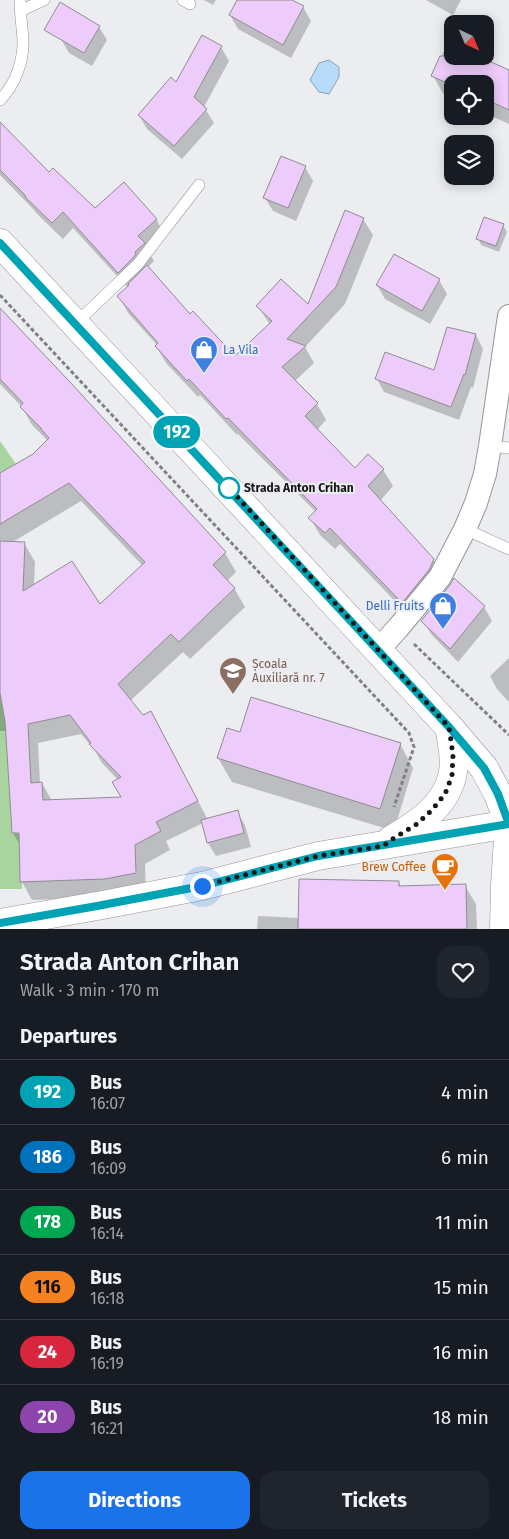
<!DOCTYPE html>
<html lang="en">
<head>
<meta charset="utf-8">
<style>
  body { margin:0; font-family:"Fira Sans",sans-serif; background:#20242c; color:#f1f3f6; height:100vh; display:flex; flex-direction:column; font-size:19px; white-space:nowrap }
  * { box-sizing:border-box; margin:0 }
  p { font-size:16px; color:#9ea1a6 }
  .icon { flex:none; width:28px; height:28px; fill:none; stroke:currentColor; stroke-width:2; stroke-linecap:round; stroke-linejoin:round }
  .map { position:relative; height:929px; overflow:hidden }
  .panel { display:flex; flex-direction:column; background:#171b24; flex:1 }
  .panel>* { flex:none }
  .badge { padding:0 10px; border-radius:16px; font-size:18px; line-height:32px }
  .needle { width:32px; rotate:136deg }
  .controls { position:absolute; left:444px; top:15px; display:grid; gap:10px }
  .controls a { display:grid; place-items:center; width:50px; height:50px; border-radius:10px; background:#171b24; box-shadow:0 2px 12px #0003; font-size:25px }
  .you { position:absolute; width:25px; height:25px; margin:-12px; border:4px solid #fff; border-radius:50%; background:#1a73e8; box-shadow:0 0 0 8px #1a73e833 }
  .map>.badge { position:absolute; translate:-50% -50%; box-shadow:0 0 0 2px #fff }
  h2 { padding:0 20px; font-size:19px; line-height:45px }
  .round { display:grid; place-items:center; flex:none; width:52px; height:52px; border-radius:15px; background:#20242c }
  .summary { display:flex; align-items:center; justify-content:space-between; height:85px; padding:0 20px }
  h1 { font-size:24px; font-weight:700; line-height:38px }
  .primary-button { display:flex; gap:10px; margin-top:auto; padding:10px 20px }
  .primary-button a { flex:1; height:58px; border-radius:15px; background:#1a73e8; color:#fff; font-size:20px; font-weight:700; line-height:58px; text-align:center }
  .primary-button a+a { background:#20242c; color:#f1f3f6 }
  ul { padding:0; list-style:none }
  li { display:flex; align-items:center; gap:15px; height:65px; padding:0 20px; border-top:1px solid #363941 }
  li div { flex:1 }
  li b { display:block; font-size:19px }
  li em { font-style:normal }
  li .badge { min-width:55px; font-weight:700; text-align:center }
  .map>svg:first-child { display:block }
  .green { fill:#a7d49f }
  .water { fill:#b8dbf9; stroke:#88a0b6 }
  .shadow { fill:#0003; fill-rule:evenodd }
  .building { fill:#edcbfa; stroke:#8f8d90; fill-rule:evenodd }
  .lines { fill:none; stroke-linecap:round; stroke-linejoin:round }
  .lane-casing { stroke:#949598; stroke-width:12 }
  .street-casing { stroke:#949598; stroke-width:24 }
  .secondary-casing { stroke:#949598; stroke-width:29 }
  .primary-casing { stroke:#949598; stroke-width:29 }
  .path { stroke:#7f8082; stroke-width:3; stroke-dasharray:4 2.5; stroke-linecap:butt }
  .lane { stroke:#fff; stroke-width:11 }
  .street { stroke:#fff; stroke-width:22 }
  .secondary { stroke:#fff; stroke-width:28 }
  .primary { stroke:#fff; stroke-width:28 }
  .line-casing { stroke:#fff; stroke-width:11 }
  .line { stroke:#00a3b4; stroke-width:8 }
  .walk { stroke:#171719; stroke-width:5; stroke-dasharray:0 9 }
  .stop-dot { fill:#fff; stroke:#00a3b4; stroke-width:2.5 }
  .labels { text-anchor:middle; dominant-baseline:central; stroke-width:4; stroke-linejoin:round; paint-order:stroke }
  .shop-label { font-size:12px; fill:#366cbe; stroke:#ecedf0; text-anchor:start }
  .stop-label { font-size:12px; font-weight:bold; fill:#171719; stroke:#ecedf0; text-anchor:start }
  .education-label { font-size:12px; fill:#785e54; stroke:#ecedf0; text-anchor:start }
  .food-label { font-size:12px; fill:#c56008; stroke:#ecedf0; text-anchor:end }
</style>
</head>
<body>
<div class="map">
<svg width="509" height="929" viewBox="0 0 509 929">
  <rect width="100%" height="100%" fill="#ecedf0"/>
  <path class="green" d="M0,441L16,464L0,473Z
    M0,686L5,704L15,834H22V889H0Z"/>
  <path class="water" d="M329,60L339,67V77L329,94L319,92L310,80L319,63Z"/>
  <path class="shadow" d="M204,0H216L213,5Z
    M239,0H290L303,7L311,21L291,58L238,29L230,15Z
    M426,0H461L453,15Z
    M99,27L107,40L92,66L69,53L61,39Z
    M202,37L221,47L229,61L204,107L214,123L182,159L147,129L139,115L176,84Z
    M447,44L452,46V56L509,71V124L485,113V84H452V99L444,95L433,76Z
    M0,124L49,174L95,210L156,219L166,237L149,252L154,261L147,268L189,315L235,358L270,325L258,306H308L363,219L373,235L345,304L305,347L314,363L295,381L317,404L326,420L317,430L355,469L383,470L393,486L380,501L433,560L443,577L412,619L340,544L335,549L320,535L310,518L316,512L238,434L237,435L200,395L198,397L166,363L156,346L157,345L128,313L119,296L128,288L73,228L63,239L37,214L34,210L0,175Z
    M305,167L313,181L296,221L273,211L265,198Z
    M503,225L507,232L499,252L481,245L478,238Z
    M439,280L447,294L430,324L385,299L377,285Z
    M0,310L70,383L225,553L236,572L227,581L234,588L245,607L190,659L183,652L130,701L142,716L161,731L208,820L237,812L245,825L251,847L216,856L208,843L203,823L166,841L170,850L145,864L146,891L116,897L32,900L22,882L20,845L13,833L7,731H0V474L33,455L48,441L32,425L22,407L0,384ZM81,501L143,566L99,606L34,586L35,562L24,543H11ZM81,734L94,749L102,763L118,780L123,799L52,801L42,783H40L38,743Z
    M476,335L483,349L473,388L471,387L459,420L384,392L377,379L435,372Z
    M454,580L484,607L492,621L458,662L431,634L423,621Z
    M509,658V702L497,689L490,676Z
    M241,734L400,744L413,768L394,831L232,782L218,758Z
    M398,882L401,887L465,886L476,904L477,929H257L258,916L299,918Z"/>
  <path class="building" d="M237,0H292L304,6L283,45L229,15Z
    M60,2L100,26L84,53L44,30Z
    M202,35L222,46L194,97L207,109L174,146L138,115L171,77L176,82Z
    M440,56H478L509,70V110L485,99V84H452V85L431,76Z
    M0,122L49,172L53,168L95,208L124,182L157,219L138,236L145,243L135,252L136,254L132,259L118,273L63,212L52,223L25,197L26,196L0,170Z
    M281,156L306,166L288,208L263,198Z
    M345,210L364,218L336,287L287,339L306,346L282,367L318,403L305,416L355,468L368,454L384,469L368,486L434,559L429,570L402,603L330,528L325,533L308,518L317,509L228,418L226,419L189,379L187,381L155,346L158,343L117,296L129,285L128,284L147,265L190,314L193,311L235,356L272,321L256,306L281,279L308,304Z
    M484,217L504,224L496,246L476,239Z
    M394,254L440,279L422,311L376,285Z
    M0,308L70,382L226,552L213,565L235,588L179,642L171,634L118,684L143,715L151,711L198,801L156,822L161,831L135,845L136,873L105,879L20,882L19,833H12L5,721L0,693V541L25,542L23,591L72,561L100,604L145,562L69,483L0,524V473L33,454L49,438L41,429H42L20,407L23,403L0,379ZM70,715L91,743L89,744L121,777L112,782L121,797L43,800L42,782L31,783L28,724Z
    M447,327L476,334L465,375L464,374L451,407L375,379L385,352L434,370Z
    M454,578L485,606L450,649L421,621L450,585Z
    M251,697L401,743L380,809L217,758L227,728L240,732Z
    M238,810L244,833L207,843L201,820Z
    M299,879L399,881V886L466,884L467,929H298Z"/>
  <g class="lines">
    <defs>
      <path id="lane" d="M183,0L190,4
        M20,11L44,0
        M0,100C15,85 24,61 23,39C22,26 20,13 20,0
        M76,323L138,264L199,185
        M490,446L509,448
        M465,529L509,549"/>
      <path id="street" d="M379,649L398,628L440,577L465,529L476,503L485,474L490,446L509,316"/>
      <path id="secondary" d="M504,929L505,885L509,824"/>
      <path id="primary" d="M0,243L449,727L484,768L498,794L509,824
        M391,840C416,825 444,808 452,777C456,761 452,743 449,727
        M0,923L97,906L202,886L318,856L509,824"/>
    </defs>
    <use href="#lane" class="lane-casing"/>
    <use href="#street" class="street-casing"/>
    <use href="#secondary" class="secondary-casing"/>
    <use href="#primary" class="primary-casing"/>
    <path class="path" d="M0,295L409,733L414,747L394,807
      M414,644L509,735"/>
    <use href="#lane" class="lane"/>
    <use href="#street" class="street"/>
    <use href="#secondary" class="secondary"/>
    <use href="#primary" class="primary"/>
  </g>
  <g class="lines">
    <defs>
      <path id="line" d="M0,243L449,727L484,768L498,794L509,824L318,856L202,886L97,906L0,923"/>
    </defs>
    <use href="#line" class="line-casing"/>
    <use href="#line" class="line"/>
    <path class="walk" d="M202,886L318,856L383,846L394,838L417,824L432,810L445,794L452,776L453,755L449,727L229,488"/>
  </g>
  <defs>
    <symbol id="shop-pin" viewBox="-11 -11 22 30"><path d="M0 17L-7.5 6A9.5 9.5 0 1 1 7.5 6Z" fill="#3f7fe0" stroke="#ecedf0"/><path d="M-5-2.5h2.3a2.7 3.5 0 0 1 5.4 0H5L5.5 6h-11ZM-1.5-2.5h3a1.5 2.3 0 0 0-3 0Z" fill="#fff"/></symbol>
    <symbol id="school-pin" viewBox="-11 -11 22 30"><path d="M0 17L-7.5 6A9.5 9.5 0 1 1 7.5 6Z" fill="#8d6e63" stroke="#ecedf0"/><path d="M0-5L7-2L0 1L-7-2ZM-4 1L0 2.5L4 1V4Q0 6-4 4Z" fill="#fff"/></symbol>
    <symbol id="cafe-pin" viewBox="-11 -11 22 30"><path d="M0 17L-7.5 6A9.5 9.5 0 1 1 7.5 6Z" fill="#e8710a" stroke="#ecedf0"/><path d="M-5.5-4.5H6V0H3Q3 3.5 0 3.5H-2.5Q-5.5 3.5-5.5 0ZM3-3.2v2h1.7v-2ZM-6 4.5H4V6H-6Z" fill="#fff"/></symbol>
  </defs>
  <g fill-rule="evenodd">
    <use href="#shop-pin" x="188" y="334" width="32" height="43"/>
    <use href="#shop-pin" x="427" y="590" width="32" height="43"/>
    <use href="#school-pin" x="217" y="655" width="32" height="43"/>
    <use href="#cafe-pin" x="429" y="851" width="32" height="43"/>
  </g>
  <circle class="stop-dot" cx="229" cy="488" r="10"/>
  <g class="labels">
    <g class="shop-label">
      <text x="223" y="350">La Vila</text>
      <text x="424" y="606" text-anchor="end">Delli Fruits</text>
    </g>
    <g class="stop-label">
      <text x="244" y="488">Strada Anton Crihan</text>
    </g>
    <g class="education-label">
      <text x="252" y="664">Școala<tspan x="252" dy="14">Auxiliară nr. 7</tspan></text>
    </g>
    <g class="food-label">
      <text x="426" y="867">Brew Coffee</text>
    </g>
  </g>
</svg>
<div class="controls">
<a><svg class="needle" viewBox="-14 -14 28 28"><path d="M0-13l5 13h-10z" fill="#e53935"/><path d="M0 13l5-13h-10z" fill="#9ea1a6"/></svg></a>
<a><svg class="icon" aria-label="locate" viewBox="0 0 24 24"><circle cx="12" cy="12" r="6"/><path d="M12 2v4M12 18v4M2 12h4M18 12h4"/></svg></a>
<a><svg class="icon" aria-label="layers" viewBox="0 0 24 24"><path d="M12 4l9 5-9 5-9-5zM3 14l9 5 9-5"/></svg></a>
</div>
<div class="you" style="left:202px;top:886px"></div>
<b class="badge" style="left:177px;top:432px;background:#00a3b4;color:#fff">192</b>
</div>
<section class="panel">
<div class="summary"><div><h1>Strada Anton Crihan</h1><p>Walk · 3 min · 170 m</p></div><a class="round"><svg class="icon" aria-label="heart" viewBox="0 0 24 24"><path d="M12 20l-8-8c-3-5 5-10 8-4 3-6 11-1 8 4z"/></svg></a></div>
<h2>Departures</h2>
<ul>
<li><span class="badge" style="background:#00a3b4;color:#fff">192</span><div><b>Bus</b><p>16:07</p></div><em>4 min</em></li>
<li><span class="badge" style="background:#0072bc;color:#fff">186</span><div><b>Bus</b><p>16:09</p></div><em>6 min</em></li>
<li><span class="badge" style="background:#00a651;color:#fff">178</span><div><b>Bus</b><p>16:14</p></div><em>11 min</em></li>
<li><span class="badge" style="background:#f58220;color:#111">116</span><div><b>Bus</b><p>16:18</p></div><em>15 min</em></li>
<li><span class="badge" style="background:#d7263d;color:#fff">24</span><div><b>Bus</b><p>16:19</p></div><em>16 min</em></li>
<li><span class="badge" style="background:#8e44ad;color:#fff">20</span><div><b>Bus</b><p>16:21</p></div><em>18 min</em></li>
</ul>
<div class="primary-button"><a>Directions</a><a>Tickets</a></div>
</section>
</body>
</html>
